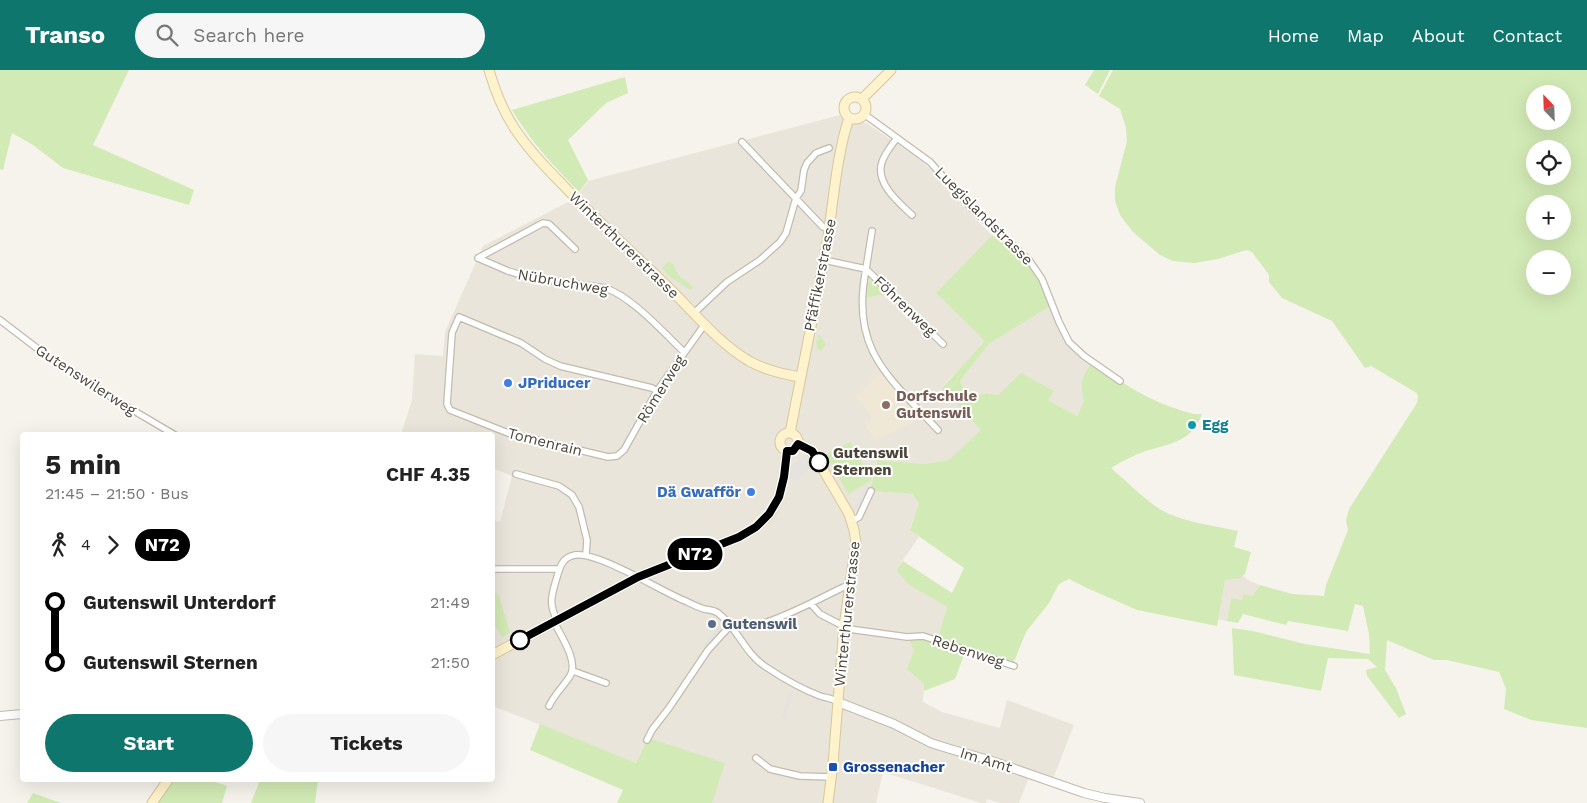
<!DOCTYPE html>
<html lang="en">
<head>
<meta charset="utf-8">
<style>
  body { margin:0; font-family:"Work Sans",sans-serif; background:#f6f6f6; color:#222; height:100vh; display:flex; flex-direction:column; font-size:19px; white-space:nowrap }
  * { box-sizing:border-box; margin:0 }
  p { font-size:16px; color:#767676 }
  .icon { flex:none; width:28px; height:28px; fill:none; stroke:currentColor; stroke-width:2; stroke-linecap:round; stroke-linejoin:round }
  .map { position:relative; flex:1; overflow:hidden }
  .details { position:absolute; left:20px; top:362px; width:475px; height:350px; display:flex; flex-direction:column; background:#fff; border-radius:5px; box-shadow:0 5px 20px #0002 }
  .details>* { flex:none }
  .badge { padding:0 10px; border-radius:16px; font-size:18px; line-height:32px }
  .needle { width:32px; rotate:337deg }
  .buttons { position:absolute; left:1526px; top:15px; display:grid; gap:10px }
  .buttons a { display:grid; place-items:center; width:45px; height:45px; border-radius:50%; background:#fff; box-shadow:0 5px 20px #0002; font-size:25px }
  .map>.badge { position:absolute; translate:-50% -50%; box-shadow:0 0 0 2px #fff }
  .legs { display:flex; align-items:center; gap:8px; height:55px; padding:0 25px; font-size:16px }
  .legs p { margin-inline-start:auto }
  .head { display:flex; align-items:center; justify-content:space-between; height:85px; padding:0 25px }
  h1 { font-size:28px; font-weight:700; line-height:38px }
  .cta { display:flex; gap:10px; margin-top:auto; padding:10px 25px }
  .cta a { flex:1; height:58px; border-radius:30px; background:#0f766e; color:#fff; font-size:20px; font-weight:700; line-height:58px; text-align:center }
  .cta a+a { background:#f6f6f6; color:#222 }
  ul { padding:0 25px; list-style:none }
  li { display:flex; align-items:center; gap:18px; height:60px; font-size:19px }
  li i { display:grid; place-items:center; width:8px; height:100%; margin:0 6px; background:currentColor }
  li i::after { content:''; width:12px; height:12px; margin:-6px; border:4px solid; border-radius:50%; background:#fff }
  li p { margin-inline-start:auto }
  li:first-child i { background:linear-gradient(#0000 50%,currentColor 0) }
  li:last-child i { background:linear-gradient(currentColor 50%,#0000 0) }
  header { display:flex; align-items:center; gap:30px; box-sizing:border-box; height:70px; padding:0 25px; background:#0f766e; color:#fff }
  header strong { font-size:24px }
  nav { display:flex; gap:28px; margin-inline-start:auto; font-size:18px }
  .search { width:350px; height:45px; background:#f6f6f6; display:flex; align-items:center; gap:12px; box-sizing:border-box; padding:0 18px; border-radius:28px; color:#767676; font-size:19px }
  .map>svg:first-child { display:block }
  .residential { fill:#eae5da }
  .education { fill:#efe8d6 }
  .green { fill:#d2eab5; fill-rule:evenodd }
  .parking { fill:#e5e3e0 }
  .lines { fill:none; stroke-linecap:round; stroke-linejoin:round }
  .minor-casing { stroke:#c2bbae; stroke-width:8 }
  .tertiary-casing { stroke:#c2bbae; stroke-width:10 }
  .secondary-casing { stroke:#d6c79b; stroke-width:11 }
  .minor { stroke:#fff; stroke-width:5.5 }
  .tertiary { stroke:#fff; stroke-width:8 }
  .secondary { stroke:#fff3cd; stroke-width:9 }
  .line-1-casing { stroke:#fff; stroke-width:11 }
  .line-1 { stroke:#000; stroke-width:8 }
  .shop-dot { fill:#3f7fe0; stroke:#fff; stroke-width:2 }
  .education-dot { fill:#8d6e63; stroke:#fff; stroke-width:2 }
  .culture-dot { fill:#0f9aa8; stroke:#fff; stroke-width:2 }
  .stop-1-dot { fill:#fff; stroke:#000; stroke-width:2.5 }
  .service-dot { fill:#5c6f8a; stroke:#fff; stroke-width:2 }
  .transit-dot { fill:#1a4fb4; stroke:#fff; stroke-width:2 }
  .labels { text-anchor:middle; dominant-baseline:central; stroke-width:4; stroke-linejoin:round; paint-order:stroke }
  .street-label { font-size:15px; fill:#4b4439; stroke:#fff }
  .shop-label { font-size:15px; font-weight:bold; fill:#366cbe; stroke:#fff; text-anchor:start }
  .education-label { font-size:15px; font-weight:bold; fill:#785e54; stroke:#fff; text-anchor:start }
  .culture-label { font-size:15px; font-weight:bold; fill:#0d838f; stroke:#fff; text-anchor:start }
  .stop-label { font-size:15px; font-weight:bold; fill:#4b4439; stroke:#fff; text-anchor:start }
  .service-label { font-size:15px; font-weight:bold; fill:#4e5e75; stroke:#fff; text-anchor:start }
  .transit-label { font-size:15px; font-weight:bold; fill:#164399; stroke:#fff; text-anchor:start }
</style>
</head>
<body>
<header>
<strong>Transo</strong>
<div class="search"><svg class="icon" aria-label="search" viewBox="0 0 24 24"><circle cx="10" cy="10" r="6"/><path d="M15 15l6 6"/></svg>Search here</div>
<nav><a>Home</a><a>Map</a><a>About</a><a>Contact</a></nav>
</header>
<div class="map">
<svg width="1587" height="733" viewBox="0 0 1587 733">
  <rect width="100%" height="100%" fill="#f6f3ec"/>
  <path class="residential" d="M840,45L868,54L922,91L934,103L970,144L992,165L936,223L986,271L942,317L982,360L950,390L924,394L877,390L870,421L912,424L919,433L910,459L919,467L896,500L909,515L947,537L938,567L914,581L924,614L923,632L942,642L1000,658L1007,630L1074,655L1053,709L1031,702L1019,733H1000L987,729L986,733H981L883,702L876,733H711L647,670L636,693L493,636V450L500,452L512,406L493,398L492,365H410L402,361L412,330L415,284L443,286L445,262L483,176L576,128L588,111Z
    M1052,235L1064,263L1092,292L1084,331L1077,346L1048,330L1053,321L998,325L986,323L973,327L966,324L960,311L989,274Z
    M1243,506L1248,510L1260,515L1252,526L1242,530L1231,528L1227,551L1217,549L1225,509Z"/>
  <path class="education" d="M881,303L921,346L916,351L875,370L865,356L871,351L869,342L856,327Z"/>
  <path class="green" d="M0,0H129L93,75L194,120L189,135L63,98L33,75L12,63L3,100L0,99Z
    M1094,0H1110L1098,24L1085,15Z
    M1113,0H1587V658L1531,650L1504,639L1506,619L1499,602L1447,590H1434L1387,570L1385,600L1396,618L1406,644L1399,648L1367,606L1366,600L1377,597L1368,589L1328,588L1321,621L1234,605L1232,558L1253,561L1305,574L1370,584L1369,564L1363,536L1355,534L1348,561L1288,551L1286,555L1243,544L1238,553L1227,551L1231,528L1242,530L1244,524L1252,526L1260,515L1292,524L1324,526L1326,515L1348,460L1346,450L1349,439L1417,333L1418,325L1415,322L1371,296L1365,298L1332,251L1282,228L1269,212V205L1252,182L1246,180L1218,189L1194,193L1173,191L1160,185L1133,162L1120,145L1115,131V117L1127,71L1126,58L1120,39L1099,26ZM1535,24H1562V51H1535ZM1535,79H1562V106H1535ZM1535,134H1562V161H1535ZM1535,189H1562V216H1535Z
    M625,7L628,23L606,33L568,70L588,110L579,122C553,95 531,72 512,40Z
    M992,165C1020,184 1040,203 1052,235L989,274L960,311L966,324L973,327L986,323L998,325L1021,303L1054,321L1048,330L1077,346L1084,331C1079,312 1082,308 1092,292C1119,310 1140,326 1171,337C1181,340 1191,345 1202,344C1191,372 1172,373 1146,381C1134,385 1122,391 1111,398C1129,413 1149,435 1169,444C1190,453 1216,456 1238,461L1234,477L1251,482L1245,504L1240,508L1225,510L1217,556L1137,540L1087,518L1069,509L1059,514L1049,533L1026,562L1013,594L965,582L955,609L924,621V614L907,599L914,581L909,569L938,567L947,537L909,515L896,500L903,491L952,523L964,498L910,460L919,433L912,424L870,421L877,390L924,394L949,390L981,360L942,318L985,271L936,223Z
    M669,191L674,195C677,209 685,208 693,217L690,220L669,206L662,198Z
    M871,210L875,212L886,222L884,224L865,228L867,213Z
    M820,265L825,273V276L820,281L817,278L816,271L819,268L817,266Z
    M850,372L872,410L848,424L826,385Z
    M493,523L499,525L510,563L502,567L493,552Z
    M540,654L636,693L647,670L652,669L725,693L712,733H617L623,720L530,680Z
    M172,710H210L227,716L222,733H156Z
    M260,710H318L315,733H251Z
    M33,723L61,733H27Z"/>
  <path class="parking" d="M804,385L814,395L794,412L789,406L791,396Z
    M865,418L871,421L861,439L855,436Z
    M719,557L723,558L707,576H702Z
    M789,620L793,621L786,649L781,648Z"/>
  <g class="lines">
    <defs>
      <path id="minor" d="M864,44L930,92L973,140L1029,190L1042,209L1059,252L1069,272L1084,286L1120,311
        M897,68C891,76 885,83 882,92C875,113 898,132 912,145
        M742,72L823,157L829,159
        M872,161L866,199L943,274
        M478,188L508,201L528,207L605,218C631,226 663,262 684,282
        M478,188L543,153L549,154L575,179
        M824,190L866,199C850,280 888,306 938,360
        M694,243L727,212L760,190L780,172L786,163L796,128L801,121L804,100L807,93L816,83L829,78
        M0,250L38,279L114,329L175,365
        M657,321L652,318L560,296L545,289L521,273L459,247L452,263L447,334L450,340L508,363L608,387L617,386L624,380L657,321L705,254
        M516,404L559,416L572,425L579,437L587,470L586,485
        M852,451L859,447L871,421
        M492,499H559
        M811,534L820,544L849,559L907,567L923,566L1014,596
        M557,550C548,533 552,524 557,507C560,496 563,487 575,485C599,482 659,520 683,530C690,533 697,537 704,539C710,540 714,540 718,543C738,558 744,583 766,597C781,607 804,620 820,626C826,628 832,628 838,632
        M730,556C741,554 751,557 761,554C791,545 818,529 846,516L851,515
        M573,601L606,613
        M549,636C554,625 563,617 570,606C579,592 561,566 554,552
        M647,670L652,660L669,638L708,580L730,556
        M756,688L770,699L800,706L831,707"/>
      <path id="tertiary" d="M838,632L894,654L931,673L950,679L989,690L1084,723L1105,728L1140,733
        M0,646L22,644"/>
      <path id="secondary" d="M489,0C495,21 503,41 515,59C528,79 545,97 562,114C595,149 631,181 665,214C692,240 717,272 749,291C765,300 782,304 800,307
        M844 38a11 11 0 1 1 22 0a11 11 0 1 1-22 0Z
        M862,29L891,0
        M780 372a9 9 0 1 1 18 0a9 9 0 1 1-18 0Z
        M790,363C802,299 816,235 827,172C834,130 836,87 849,48
        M798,374L807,378L814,384L849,444L854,460L856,473L844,556L833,694L828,733
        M492,585L638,507L739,467L756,457L769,445L779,427L784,407L787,381
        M152,733L168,710"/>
    </defs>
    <use href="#minor" class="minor-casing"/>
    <use href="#tertiary" class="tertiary-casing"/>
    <use href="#secondary" class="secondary-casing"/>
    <use href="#minor" class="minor"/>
    <use href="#tertiary" class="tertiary"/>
    <use href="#secondary" class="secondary"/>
  </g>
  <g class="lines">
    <defs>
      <path id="line-1" d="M520,570L638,507L739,467L756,457L769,444L779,427L784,407L787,381H793L798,374L812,381L819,392"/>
    </defs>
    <use href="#line-1" class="line-1-casing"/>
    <use href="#line-1" class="line-1"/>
  </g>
  <g class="shop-dot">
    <circle cx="508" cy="313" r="5"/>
    <circle cx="751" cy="422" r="5"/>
  </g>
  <circle class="education-dot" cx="886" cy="335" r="5"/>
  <circle class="culture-dot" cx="1192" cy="355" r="5"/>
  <g class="stop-1-dot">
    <circle cx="819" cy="392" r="9"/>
    <circle cx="520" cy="570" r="9"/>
  </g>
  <circle class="service-dot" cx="712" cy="554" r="5"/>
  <rect class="transit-dot" x="828" y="692" width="10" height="10" rx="2.5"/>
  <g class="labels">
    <g class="street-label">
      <text transform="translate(984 146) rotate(45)">Luegislandstrasse</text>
      <text transform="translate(624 175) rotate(44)">Winterthurerstrasse</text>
      <text transform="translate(820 205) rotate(-79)">Pfäffikerstrasse</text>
      <text transform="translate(563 212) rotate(10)">Nübruchweg</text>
      <text transform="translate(905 236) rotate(44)">Föhrenweg</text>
      <text transform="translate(86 310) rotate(33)">Gutenswilerweg</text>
      <text transform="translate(661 319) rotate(-58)">Römerweg</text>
      <text transform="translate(545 372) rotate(14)">Tomenrain</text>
      <text transform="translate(847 544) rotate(-84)">Winterthurerstrasse</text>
      <text transform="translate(968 581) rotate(18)">Rebenweg</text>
      <text transform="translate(986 690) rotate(17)">Im Amt</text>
    </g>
    <g class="shop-label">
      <text x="518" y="313">JPriducer</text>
      <text x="741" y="422" text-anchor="end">Dä Gwafför</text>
    </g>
    <g class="education-label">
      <text x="896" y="326">Dorfschule<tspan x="896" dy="17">Gutenswil</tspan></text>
    </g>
    <g class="culture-label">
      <text x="1202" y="355">Egg</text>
    </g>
    <g class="stop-label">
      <text x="833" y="383">Gutenswil<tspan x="833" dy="17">Sternen</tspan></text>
    </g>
    <g class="service-label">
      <text x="722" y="554">Gutenswil</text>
    </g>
    <g class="transit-label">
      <text x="843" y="697">Grossenacher</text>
    </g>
  </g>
</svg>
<div class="buttons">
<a><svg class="needle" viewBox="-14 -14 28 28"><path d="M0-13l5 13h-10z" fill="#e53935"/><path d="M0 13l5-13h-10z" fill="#767676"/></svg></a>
<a><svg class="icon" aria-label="locate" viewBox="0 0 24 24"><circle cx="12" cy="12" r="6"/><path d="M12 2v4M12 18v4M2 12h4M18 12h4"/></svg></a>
<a>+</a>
<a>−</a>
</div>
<b class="badge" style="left:695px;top:484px;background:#000;color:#fff">N72</b>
<section class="details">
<div class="head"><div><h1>5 min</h1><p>21:45 – 21:50 · Bus</p></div><b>CHF 4.35</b></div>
<div class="legs"><svg class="icon" aria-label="walk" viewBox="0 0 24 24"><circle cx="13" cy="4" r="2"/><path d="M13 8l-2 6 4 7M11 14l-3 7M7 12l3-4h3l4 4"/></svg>4<svg class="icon" aria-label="forward" viewBox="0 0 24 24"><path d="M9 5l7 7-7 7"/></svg><b class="badge" style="background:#000;color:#fff">N72</b></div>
<ul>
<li><i style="color:#000"></i><b>Gutenswil Unterdorf</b><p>21:49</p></li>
<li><i style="color:#000"></i><b>Gutenswil Sternen</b><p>21:50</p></li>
</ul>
<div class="cta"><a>Start</a><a>Tickets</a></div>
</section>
</div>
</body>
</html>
